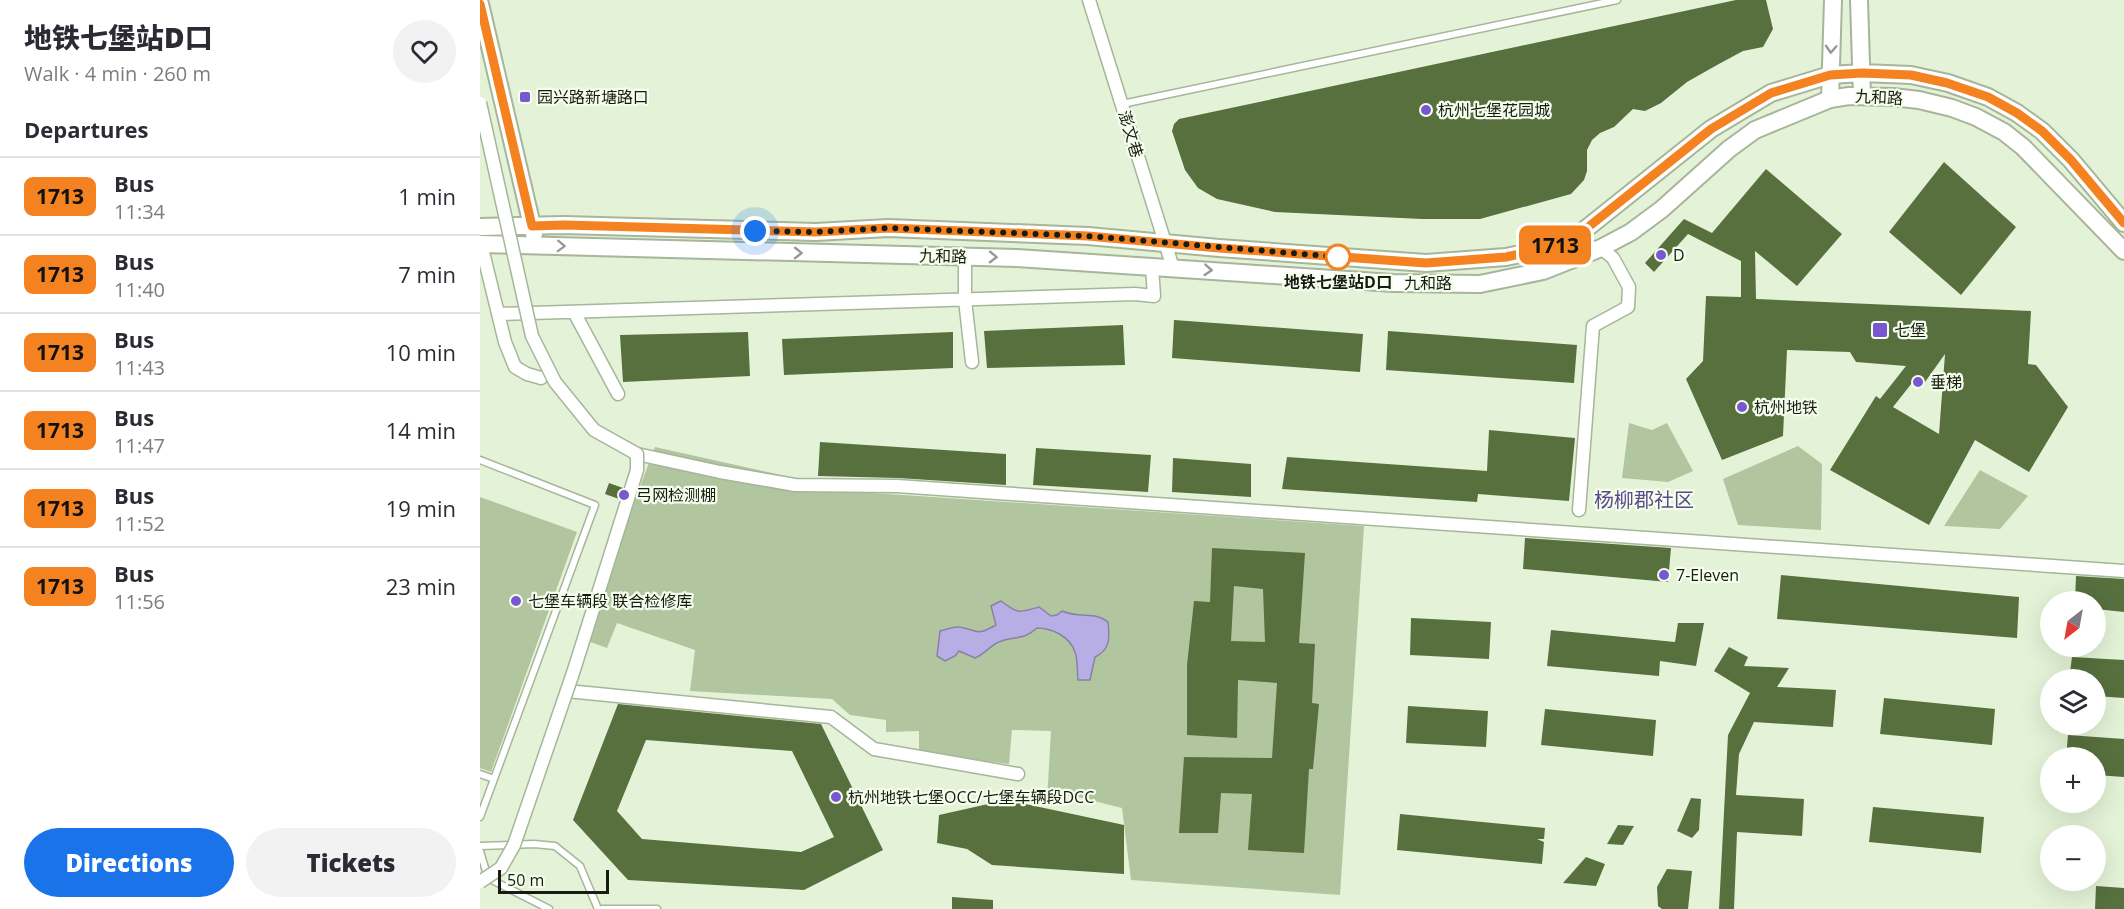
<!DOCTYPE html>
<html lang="en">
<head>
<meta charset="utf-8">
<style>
  body { margin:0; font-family:"Open Sans","Noto Sans SC",sans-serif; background:#f2f2f3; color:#2b2b33; height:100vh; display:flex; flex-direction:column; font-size:22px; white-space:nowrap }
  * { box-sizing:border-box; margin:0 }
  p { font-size:20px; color:#7c7c81 }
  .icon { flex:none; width:33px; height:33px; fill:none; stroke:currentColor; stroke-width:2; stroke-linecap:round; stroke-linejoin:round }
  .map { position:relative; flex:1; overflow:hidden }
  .side { display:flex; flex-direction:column; background:#fff; width:480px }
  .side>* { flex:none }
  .badge { padding:0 12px; border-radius:9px; font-size:21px; line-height:39px }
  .needle { width:39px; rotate:211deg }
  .tools { position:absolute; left:1560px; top:591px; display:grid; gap:12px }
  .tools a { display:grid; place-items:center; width:66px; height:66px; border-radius:50%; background:#fff; box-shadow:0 6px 24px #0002; font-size:30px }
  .scale { position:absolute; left:18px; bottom:15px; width:111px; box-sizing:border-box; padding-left:6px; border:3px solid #171c12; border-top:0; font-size:16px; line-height:21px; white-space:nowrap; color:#171c12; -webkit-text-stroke:4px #f5feed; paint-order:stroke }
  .you { position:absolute; width:30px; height:30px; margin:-15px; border:4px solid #fff; border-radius:50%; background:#1a73e8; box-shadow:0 0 0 9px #1a73e833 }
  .map>.badge { position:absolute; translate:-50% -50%; box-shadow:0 0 0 3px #fff }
  h2 { padding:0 24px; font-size:22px; line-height:54px }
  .round { display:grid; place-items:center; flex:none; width:63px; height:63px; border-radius:32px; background:#f2f2f3 }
  .head { display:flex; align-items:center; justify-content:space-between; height:102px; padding:0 24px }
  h1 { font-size:28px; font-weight:800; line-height:45px }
  .cta { display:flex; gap:12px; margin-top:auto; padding:12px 24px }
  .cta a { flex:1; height:69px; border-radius:36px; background:#1a73e8; color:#fff; font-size:24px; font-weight:800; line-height:69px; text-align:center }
  .cta a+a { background:#f2f2f3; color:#2b2b33 }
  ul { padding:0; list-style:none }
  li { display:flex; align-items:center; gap:18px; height:78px; padding:0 24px; border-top:2px solid #e1e1e2 }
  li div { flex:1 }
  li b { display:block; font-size:22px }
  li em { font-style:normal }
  li .badge { min-width:66px; font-weight:700; text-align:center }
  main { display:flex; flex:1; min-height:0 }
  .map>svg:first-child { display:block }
  .green { fill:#b1c59f }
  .water { fill:#b8aee6; stroke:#8882a6; stroke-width:1.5 }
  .building { fill:#57703e; fill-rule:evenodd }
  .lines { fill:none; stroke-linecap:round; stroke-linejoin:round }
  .lane-casing { stroke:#a7b59a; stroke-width:9 }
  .street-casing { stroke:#a7b59a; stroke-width:15 }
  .secondary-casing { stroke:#a7b59a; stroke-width:20 }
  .lane { stroke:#fff; stroke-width:6 }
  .street { stroke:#fff; stroke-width:12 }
  .secondary { stroke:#fff; stroke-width:16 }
  .street-bridge-casing { stroke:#a7b59a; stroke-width:15; stroke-linecap:butt }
  .street-bridge { stroke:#fff; stroke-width:12 }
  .oneway { stroke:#979994 }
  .line-casing { stroke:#fff; stroke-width:14 }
  .line { stroke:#f58220; stroke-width:9 }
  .walk { stroke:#171c12; stroke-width:6; stroke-dasharray:0 10.8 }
  .poi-dot { fill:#7957d1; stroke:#f5feed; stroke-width:2 }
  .stop-dot { fill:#fff; stroke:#f58220; stroke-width:3 }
  .labels { text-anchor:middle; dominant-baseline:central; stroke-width:4.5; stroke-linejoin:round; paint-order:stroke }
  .poi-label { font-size:16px; fill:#171c12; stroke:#f5feed; text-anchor:start }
  .street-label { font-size:16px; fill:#171c12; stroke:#f5feed }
  .stop-label { font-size:16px; font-weight:bold; fill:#171c12; stroke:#f5feed }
  .quarter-label { font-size:20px; fill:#5a4c8b; stroke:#f5feed }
</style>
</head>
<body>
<main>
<section class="side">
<div class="head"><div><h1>地铁七堡站D口</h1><p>Walk · 4 min · 260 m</p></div><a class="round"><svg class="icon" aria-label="heart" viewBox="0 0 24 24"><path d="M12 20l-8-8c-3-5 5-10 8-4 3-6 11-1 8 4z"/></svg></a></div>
<h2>Departures</h2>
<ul>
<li><span class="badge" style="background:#f58220;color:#111">1713</span><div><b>Bus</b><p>11:34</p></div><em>1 min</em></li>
<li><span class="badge" style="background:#f58220;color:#111">1713</span><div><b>Bus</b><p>11:40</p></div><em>7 min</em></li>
<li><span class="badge" style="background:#f58220;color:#111">1713</span><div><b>Bus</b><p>11:43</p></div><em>10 min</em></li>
<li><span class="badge" style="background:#f58220;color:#111">1713</span><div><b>Bus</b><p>11:47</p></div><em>14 min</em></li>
<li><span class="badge" style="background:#f58220;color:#111">1713</span><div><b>Bus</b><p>11:52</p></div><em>19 min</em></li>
<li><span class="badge" style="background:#f58220;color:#111">1713</span><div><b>Bus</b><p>11:56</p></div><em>23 min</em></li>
</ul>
<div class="cta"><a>Directions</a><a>Tickets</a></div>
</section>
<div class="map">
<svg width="1644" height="909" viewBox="0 0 1644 909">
  <rect width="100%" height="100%" fill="#e4f3d7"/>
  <path class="green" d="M1149,423L1172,430L1187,423L1213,471L1188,482L1142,478Z
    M1318,446L1342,464L1341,530L1258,525L1243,479Z
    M175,447L378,492L884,526L860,895L651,880L642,808L590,795L567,801L571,731L532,730L529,764L439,753V731L406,732V720L370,715L352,699L210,691L215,650L137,623L127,648L102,639Z
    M1500,470L1548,496L1520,529L1464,526Z
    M0,497L97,532L11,772L0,768Z"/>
  <path class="water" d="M521,601C538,614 539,613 559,607L571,616L577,615L582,611C600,619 615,611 628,622C630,638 630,650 615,657L610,680H598C597,672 598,660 595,652C590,636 571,628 557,628C542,642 530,635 515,644C507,649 504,654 495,658L479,651L475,656L465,661L457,656L460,631C466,630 474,626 479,627C499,630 495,637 516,625L511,606Z"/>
  <path class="building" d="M1256,0H1286L1293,29L1283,47L1263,51L1237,65L1207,82L1181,103L1165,111L1153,109L1134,127L1120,133L1112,140L1107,150V171L1104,180L1091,194L1000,219H942L795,212L737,199L718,188L705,170L692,131L694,124L699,119Z
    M1464,162L1536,227L1481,295L1409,232Z
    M1286,169L1362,234L1317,286L1275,251L1276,299L1551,311L1548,364L1556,365L1588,407L1549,472L1495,440L1449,525L1350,470L1396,396L1400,399L1426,366L1376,362L1370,352L1307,350L1303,436L1242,460L1206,379L1223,361L1226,296L1261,297V261L1208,234L1174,272L1165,263L1204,219L1232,233ZM1465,354L1459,434L1413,407L1432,383L1440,389Z
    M694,320L883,334L880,372L692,358Z
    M643,325L645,365L507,368L504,331Z
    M908,331L1097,345L1094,383L906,370Z
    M268,332L270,376L143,382L140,335Z
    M473,332V368L304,375L302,339Z
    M1009,430L1095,438L1089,501L998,494L997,502L802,489L807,457L1007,471Z
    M340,442L526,454V485L418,478L338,476Z
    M556,448L671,455L668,492L553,485Z
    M693,458L771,464V497L692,492Z
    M129,483L143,488L139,499L125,494Z
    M1045,538L1191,548L1188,582L1043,569Z
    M732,548L825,553L819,643L835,644L832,703L839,704L833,769H829L824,853L768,850L772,794L741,793L738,833H699L704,757L792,758L797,683L758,680L757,738L707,735V665L714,601L730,602ZM754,586L783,589L785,642L751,641Z
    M1301,575L1539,597L1537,638L1297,619Z
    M1596,576L1644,579V612L1616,609V602H1595Z
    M931,618L1011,622L1009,659L930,655Z
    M1198,623H1224L1216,666L1180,661L1179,676L1067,666L1071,630L1195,642Z
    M1249,647L1268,657L1264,666L1309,668L1297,687L1356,690L1353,727L1274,722L1259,754L1256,795L1324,799L1322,836L1257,832L1254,909H1239L1248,735L1270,693L1234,671Z
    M1592,657L1644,660V698L1616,696V680H1589Z
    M1404,698L1515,709L1512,745L1400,734Z
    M138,704L341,724L403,850L324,890L148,880L93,820ZM166,740L312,751L354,837L321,852L162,839L137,811Z
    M928,706L1008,711L1006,747L926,743Z
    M1065,709L1176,720L1173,756L1061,745Z
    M1588,735L1644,739V777L1616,775V758H1586Z
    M1211,798L1221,799L1219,830L1212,838L1197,831Z
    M526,800L644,825V874L512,865L487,849L457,843L459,815Z
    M1393,807L1504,817L1501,853L1389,842Z
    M920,814L1065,828L1064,839H1057L1064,842L1062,864L917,850Z
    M1138,825L1154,826L1143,845L1127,844Z
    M1106,857L1125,864L1116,886L1083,883Z
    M1187,869L1212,871L1208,909H1182L1178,906L1177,887Z
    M1616,886L1644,888V909H1615Z
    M472,897L513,900V909H472Z"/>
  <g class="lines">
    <defs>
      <path id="lane" d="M642,104L1137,0
        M0,460L115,505L0,817
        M0,774L14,779
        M0,846L54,844L75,846L100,866L118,909
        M0,851L8,878L69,909
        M122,909H177"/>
      <path id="street" d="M609,0L693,268
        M1,244L25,342L35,367L47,374L61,378
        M485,257V300L492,362
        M94,312L138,394
        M18,314L655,294L674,296L672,267
        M157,454L240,472L315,485L417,486L1644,571
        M1099,510L1113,326L1148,307L1149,287L1133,258L1121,248
        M87,691L351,717L394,749L538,774"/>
      <path id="secondary" d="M1379,0L1382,96
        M0,4L54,234
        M1350,99L1353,0
        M0,227L84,225L336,232L408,228L608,236L739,248L946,263L1026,257L1068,248L1102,232L1231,129L1291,93L1350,75L1382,73L1431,75L1468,83L1508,97L1537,113L1562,131L1591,160L1644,223
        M0,244L537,258L913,283L1000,284L1063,271L1121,248L1151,232L1182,209L1249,149L1275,130L1350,99L1369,96L1413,97L1439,100L1472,108L1496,117L1524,132L1543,147L1644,251"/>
    </defs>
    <use href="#lane" class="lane-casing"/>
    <use href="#street" class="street-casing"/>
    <use href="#secondary" class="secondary-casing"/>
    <use href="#lane" class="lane"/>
    <use href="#street" class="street"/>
    <use href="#secondary" class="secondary"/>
    <defs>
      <path id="street-bridge" d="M0,103L52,336L75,382L114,430L157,454V470L93,673L34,845L21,868L0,882"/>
    </defs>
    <use href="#street-bridge" class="street-bridge-casing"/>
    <use href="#street-bridge" class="street-bridge"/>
  </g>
  <defs><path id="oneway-chevron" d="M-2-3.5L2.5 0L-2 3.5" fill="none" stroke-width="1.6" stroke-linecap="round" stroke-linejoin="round" transform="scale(1.5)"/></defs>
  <g class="oneway">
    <use href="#oneway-chevron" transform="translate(1351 49) rotate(93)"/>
    <use href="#oneway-chevron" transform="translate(81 246) rotate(2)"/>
    <use href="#oneway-chevron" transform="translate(318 253) rotate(1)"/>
    <use href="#oneway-chevron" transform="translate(513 257) rotate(1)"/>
    <use href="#oneway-chevron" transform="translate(728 270) rotate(4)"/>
  </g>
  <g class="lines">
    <defs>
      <path id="line" d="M0,4L52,226L84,225L336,232L408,228L608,236L739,248L946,263L1026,257L1068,248L1102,232L1231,129L1291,93L1350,75L1382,73L1431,75L1467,83L1508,97L1537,113L1562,131L1591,160L1644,223"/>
    </defs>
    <use href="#line" class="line-casing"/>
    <use href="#line" class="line"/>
    <path class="walk" d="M275,231L336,232L408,228L608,236L858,257"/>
  </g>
  <g class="poi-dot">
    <rect x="39" y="91" width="12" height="12" rx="3"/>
    <circle cx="946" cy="110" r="6"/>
    <circle cx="1181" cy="255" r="6"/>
    <rect x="1392" y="322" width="16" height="16" rx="3"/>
    <circle cx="1438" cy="382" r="6"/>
    <circle cx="1262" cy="407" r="6"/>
    <circle cx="144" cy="495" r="6"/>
    <circle cx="1184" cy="575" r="6"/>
    <circle cx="36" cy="601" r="6"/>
    <circle cx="356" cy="797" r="6"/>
  </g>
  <circle class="stop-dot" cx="858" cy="257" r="12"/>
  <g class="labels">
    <g class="poi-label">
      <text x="57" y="97">园兴路新塘路口</text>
      <text x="958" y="110">杭州七堡花园城</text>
      <text x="1193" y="255">D</text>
      <text x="1414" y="330">七堡</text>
      <text x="1450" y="382">垂梯</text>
      <text x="1274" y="407">杭州地铁</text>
      <text x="156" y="495">弓网检测棚</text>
      <text x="1196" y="575">7-Eleven</text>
      <text x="48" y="601">七堡车辆段 联合检修库</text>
      <text x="368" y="797">杭州地铁七堡OCC/七堡车辆段DCC</text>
    </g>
    <g class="street-label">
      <text transform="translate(1399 97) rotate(3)">九和路</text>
      <text transform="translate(651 134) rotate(73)">澎文巷</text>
      <text transform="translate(463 256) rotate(1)">九和路</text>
      <text x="948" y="283">九和路</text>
    </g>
    <g class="stop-label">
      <text x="858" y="282">地铁七堡站D口</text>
    </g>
    <g class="quarter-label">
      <text x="1164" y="499">杨柳郡社区</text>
    </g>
  </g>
</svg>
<div class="tools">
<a><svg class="needle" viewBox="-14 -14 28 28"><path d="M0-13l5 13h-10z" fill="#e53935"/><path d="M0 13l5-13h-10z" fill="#7c7c81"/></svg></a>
<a><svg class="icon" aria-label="layers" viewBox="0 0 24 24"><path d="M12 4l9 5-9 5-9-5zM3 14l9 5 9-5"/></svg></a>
<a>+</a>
<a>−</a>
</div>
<div class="scale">50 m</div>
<div class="you" style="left:275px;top:231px"></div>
<b class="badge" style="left:1075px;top:245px;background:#f58220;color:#111">1713</b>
</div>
</main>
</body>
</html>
